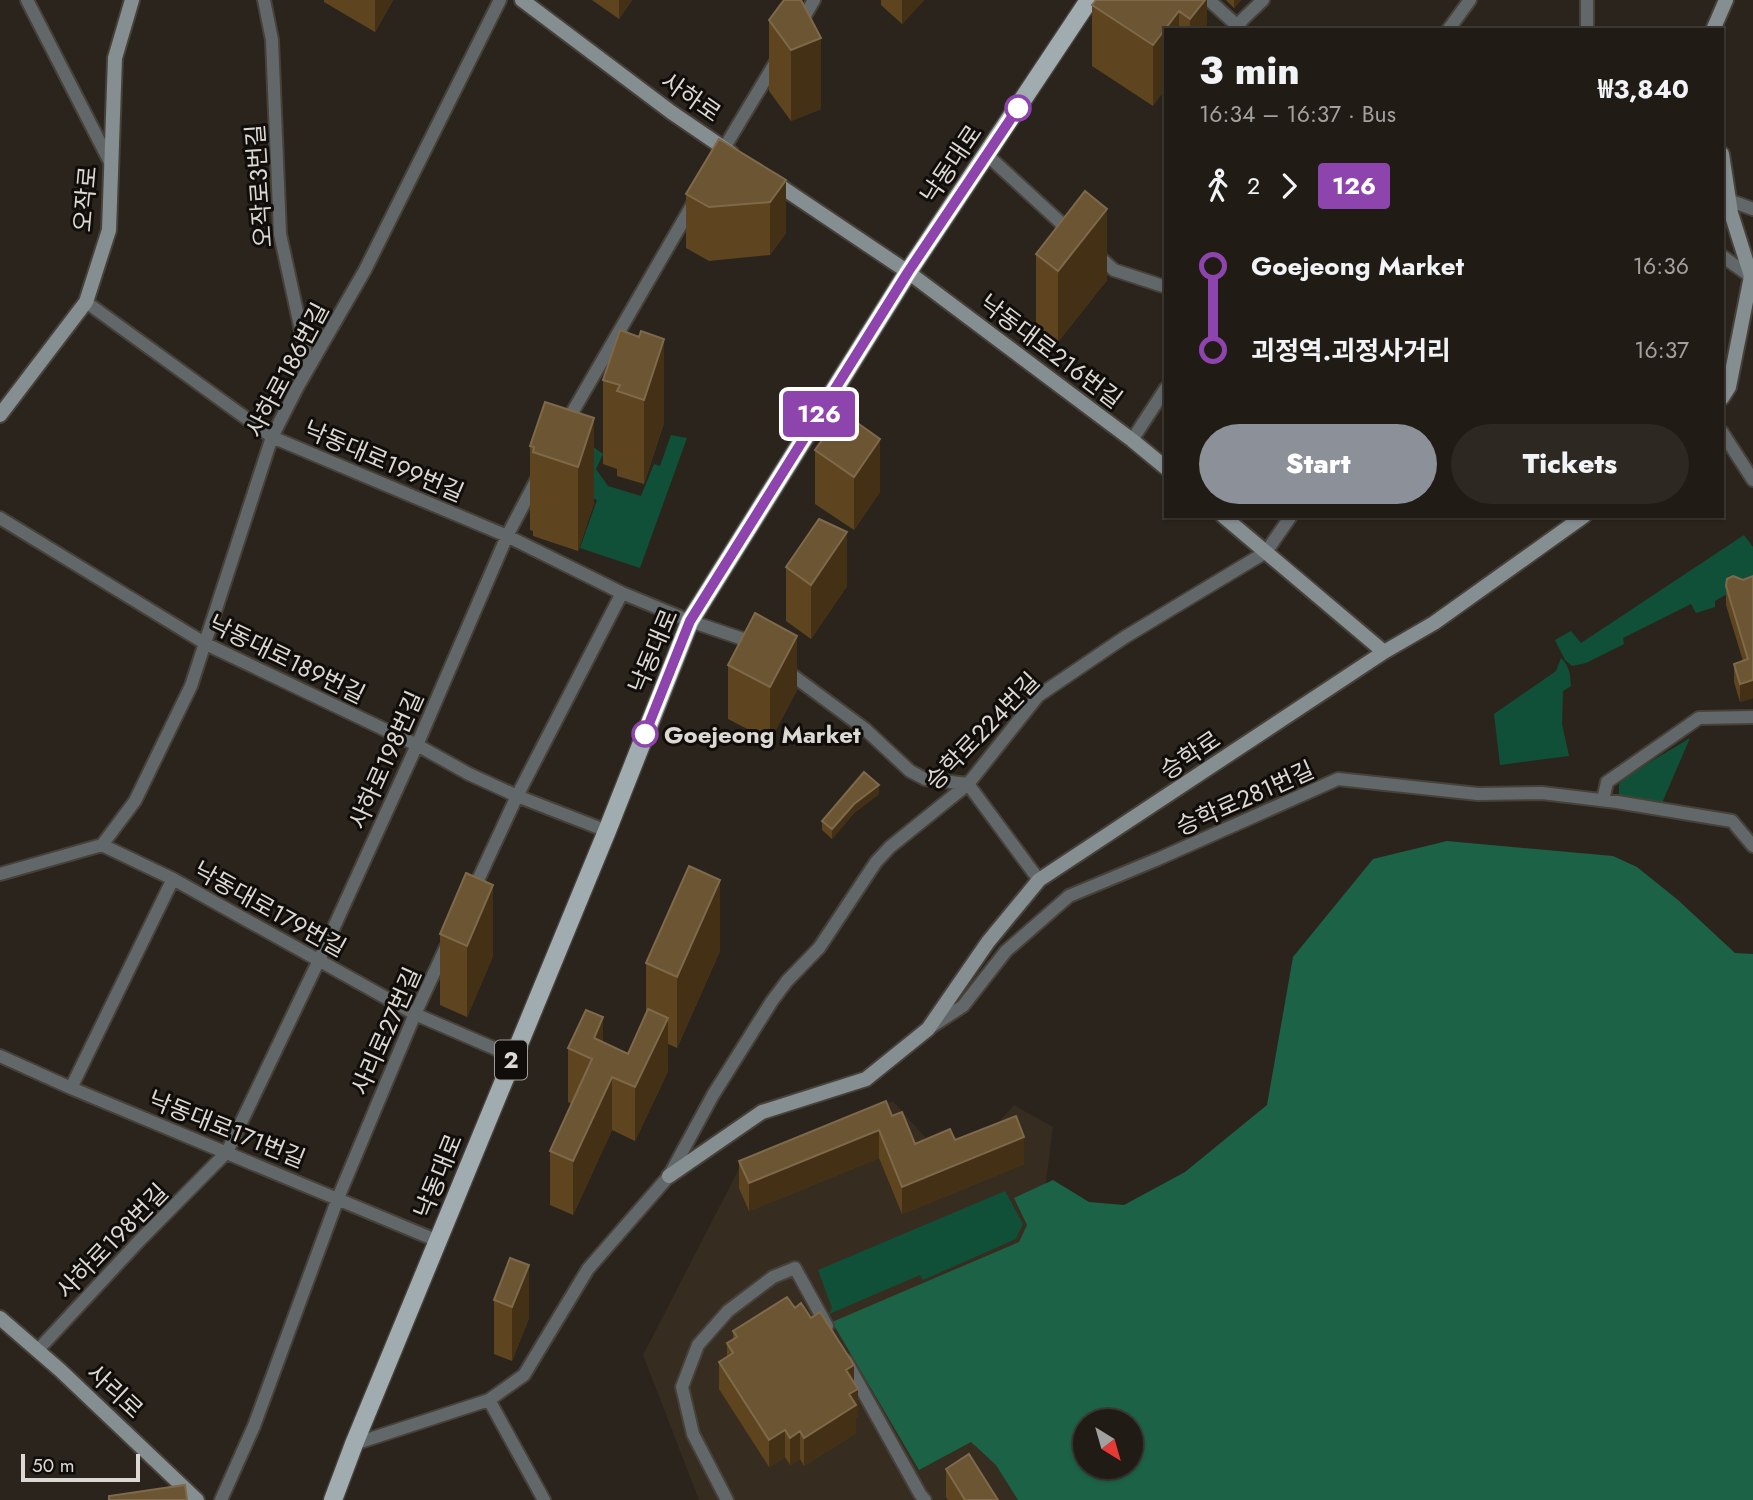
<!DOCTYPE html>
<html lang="en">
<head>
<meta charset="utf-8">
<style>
  body { margin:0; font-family:Jost,"Noto Sans KR",sans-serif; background:#2d2822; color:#f1f3f6; height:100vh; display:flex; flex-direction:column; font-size:26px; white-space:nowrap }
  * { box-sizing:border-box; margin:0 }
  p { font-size:23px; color:#a2a1a0 }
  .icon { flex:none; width:38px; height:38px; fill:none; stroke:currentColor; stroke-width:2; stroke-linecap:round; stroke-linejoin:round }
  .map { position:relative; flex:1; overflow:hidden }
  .side { position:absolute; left:1164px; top:28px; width:560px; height:490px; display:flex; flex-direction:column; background:#201b15; border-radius:0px; box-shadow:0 2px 5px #0004,0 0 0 2px #3d3934 }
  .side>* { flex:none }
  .badge { padding:0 14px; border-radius:5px; font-size:24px; line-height:46px }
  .needle { width:46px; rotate:143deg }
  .controls { position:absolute; left:1073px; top:1409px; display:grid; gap:14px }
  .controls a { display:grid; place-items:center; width:70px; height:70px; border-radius:50%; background:#201b15; box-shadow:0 2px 5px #0004,0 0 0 2px #3d3934; font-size:35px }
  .scale { position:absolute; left:21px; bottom:18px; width:119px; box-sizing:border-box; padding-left:7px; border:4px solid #dcd8d3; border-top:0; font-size:19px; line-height:24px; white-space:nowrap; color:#dcd8d3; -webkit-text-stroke:5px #100d0a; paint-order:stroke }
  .map>.badge { position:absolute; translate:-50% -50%; box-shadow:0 0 0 4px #fff }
  .legs { display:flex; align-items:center; gap:10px; height:77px; padding:0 35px; font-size:23px }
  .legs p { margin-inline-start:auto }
  .overview { display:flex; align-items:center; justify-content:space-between; height:119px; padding:0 35px }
  h1 { font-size:38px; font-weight:800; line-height:52px }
  .cta { display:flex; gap:14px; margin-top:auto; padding:14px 35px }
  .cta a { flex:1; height:80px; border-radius:42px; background:#8c9099; color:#fff; font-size:28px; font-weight:800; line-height:80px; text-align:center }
  .cta a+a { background:#2d2822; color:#f1f3f6 }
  ul { padding:0 35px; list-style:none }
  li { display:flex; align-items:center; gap:24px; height:84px; font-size:26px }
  li i { display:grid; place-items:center; width:10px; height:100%; margin:0 9px; background:currentColor }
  li i::after { content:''; width:18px; height:18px; margin:-9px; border:5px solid; border-radius:50%; background:#201b15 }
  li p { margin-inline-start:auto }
  li:first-child i { background:linear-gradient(#0000 50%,currentColor 0) }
  li:last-child i { background:linear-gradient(currentColor 50%,#0000 0) }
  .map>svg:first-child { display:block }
  .built { fill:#362c20 }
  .green { fill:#115038 }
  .forest { fill:#1c6247; fill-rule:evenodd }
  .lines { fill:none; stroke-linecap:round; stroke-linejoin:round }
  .street-casing { stroke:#464139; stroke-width:16 }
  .secondary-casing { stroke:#464139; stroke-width:18 }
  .primary-casing { stroke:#464139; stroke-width:21 }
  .street { stroke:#62686a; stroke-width:12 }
  .secondary { stroke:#858e91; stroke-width:14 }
  .primary { stroke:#a0acaf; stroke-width:18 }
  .wall { fill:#5e451f }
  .shaded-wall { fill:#443115 }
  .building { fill:#6c5532; stroke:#7e694b; stroke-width:2 }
  .line-1-casing { stroke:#fff; stroke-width:16 }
  .line-1 { stroke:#8e44ad; stroke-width:10 }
  .stop-1-dot { fill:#fff; stroke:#8e44ad; stroke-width:3.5 }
  .labels { text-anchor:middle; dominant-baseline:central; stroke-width:6; stroke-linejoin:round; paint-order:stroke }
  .shield { fill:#100d0a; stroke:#9f9b97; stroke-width:2 }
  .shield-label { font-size:23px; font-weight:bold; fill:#dcd8d3 }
  .street-label { font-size:24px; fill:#dcd8d3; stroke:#100d0a }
  .stop-label { font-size:24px; font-weight:bold; fill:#dcd8d3; stroke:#100d0a; text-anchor:start }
</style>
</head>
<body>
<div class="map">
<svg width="1753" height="1500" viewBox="0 0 1753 1500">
  <rect width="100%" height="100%" fill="#2a241c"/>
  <path class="built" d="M893,1101L940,1154L995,1126L1014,1105L1053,1127L1035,1268L1053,1500H699L643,1355L742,1163Z"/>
  <path class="green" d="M671,435L687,438L640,568L580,548L597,500L584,494L592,446L603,454L596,469L608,486L641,496L654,464L660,466Z
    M1744,535L1753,547V583L1751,580L1715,601V607L1696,613L1691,604L1623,638L1624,644L1586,663L1572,666L1565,660L1555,640L1571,631L1581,643Z
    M1561,658C1570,667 1570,674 1571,686L1563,691L1562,724L1569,756L1500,765L1494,714L1556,671Z
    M1690,738L1662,803L1630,801L1619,797V784L1627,776Z
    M1005,1191L1023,1224L1016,1239L923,1280L920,1275L829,1314L832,1308L818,1270Z"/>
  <path class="forest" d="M1447,841L1613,856L1637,867L1678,900L1735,953L1753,954V1500H1018L996,1465L971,1442L919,1470L832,1322L1019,1242L1027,1225L1014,1198L1053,1180L1089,1202L1124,1205L1185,1172L1267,1105L1293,957L1373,859ZM1085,1421H1130V1466H1085Z"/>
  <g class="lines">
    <defs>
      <path id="street" d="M27,0L111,164
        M264,0L272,40L280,234L309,367
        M1209,0L1242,30
        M1587,0V30
        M800,24L814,0
        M1237,25L1263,0
        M1448,30L1470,0
        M720,155L777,60
        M987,155L1073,234
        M1731,201L1753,209
        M1097,255L1114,270L1166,287
        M1722,256L1753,278
        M86,302L272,437L507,536L622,593L690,621L743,639L755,647
        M565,425L694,202
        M1722,432L1753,480
        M1132,440L1166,388
        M0,518L206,644L417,745L469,774L517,796L607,831
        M784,669L865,729L910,771L925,779L968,784L1039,880
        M1603,800L1607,782L1699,718L1753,717
        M102,845L135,801L191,686L272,437L297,388L365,270L500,0
        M0,874L102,845L173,879L415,1014L512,1056
        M472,893L517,796L622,593
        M931,1027L963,1006L1006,951L1069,896L1158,859L1338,779L1478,794L1542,793L1617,802L1732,821L1753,846
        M0,1056L71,1088L438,1241
        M71,1088L173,879
        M37,1351L139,1241L227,1152L319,960L417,745L507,536L537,479
        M846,1361L920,1494L925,1500
        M489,1400L524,1375L588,1269L669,1176L713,1095L772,1001L787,981L819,948L876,862L890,847L968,784L1038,696L1125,637L1266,552L1291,516
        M354,1444L489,1400L544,1500
        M221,1500L254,1426L338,1198L415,1014L446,947
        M727,1500L693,1434L682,1387L698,1345L728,1311L773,1277L795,1268L827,1326"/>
      <path id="secondary" d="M522,0L671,112L731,153
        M1713,30L1726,0
        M1722,154L1731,213L1751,276L1729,387L1722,398
        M771,180L908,272L1132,440L1166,468
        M0,415L86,302L109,230L115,58L132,0
        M1223,516L1384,652
        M669,1176L762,1112L866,1079L928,1029L988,942L1039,880L1384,652L1434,623L1584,516
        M0,1318L60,1370L197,1500"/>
      <path id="primary" d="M333,1500L354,1444L607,831L690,621L908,272L1089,0"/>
    </defs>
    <use href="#street" class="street-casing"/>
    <use href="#secondary" class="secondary-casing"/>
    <use href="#primary" class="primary-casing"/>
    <use href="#street" class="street"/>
    <use href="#secondary" class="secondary"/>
    <use href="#primary" class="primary"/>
  </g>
  <path class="wall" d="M324,0H393L375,32L324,2Z
    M592,0H632L619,19Z
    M784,0L821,109L791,121L769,91V20Z
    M881,0H924L902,24L881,5Z
    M1207,0V30H1166L1153,106L1092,66V5Z
    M1226,0H1241L1234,8Z
    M786,180V233L770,255L709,261L686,248V194Z
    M1036,254L1107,280L1058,342L1036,325Z
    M620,330L664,423L644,484L617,476V469L603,464V380Z
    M594,418V503L578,551L533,536V531L530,530V446Z
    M815,450L880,492L854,530L815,504Z
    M786,567L847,586L811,639L786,621Z
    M1743,580L1753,698L1740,702L1734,682V664L1743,661L1726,605V586Z
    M728,665L797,690L770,741L728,719Z
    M879,794L854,813L832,839L822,830V821Z
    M440,934L493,956L467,1017L440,1005Z
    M720,951L677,1048L668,1044V1071L635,1141L612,1130L573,1215L550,1205V1151L572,1104L568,1102V1048L603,1043L628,1054L646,1015V963Z
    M892,1116L915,1144L955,1140L1024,1164L902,1214L879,1158L749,1211L739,1188V1161Z
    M510,1258L529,1318L512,1361L494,1354V1300Z
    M795,1308L854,1383L858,1416L856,1417V1433L804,1466L800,1459L790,1465L785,1457L769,1467L719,1389V1362L727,1357V1343L733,1339V1331Z
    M946,1469L998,1500H948L946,1497Z"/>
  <path class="shaded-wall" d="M375,0H393L375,32Z
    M619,0H632L619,19Z
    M902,0H924L902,24Z
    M1182,0H1207V30H1190V19Z
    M1234,0H1241L1234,8Z
    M1179,11V30H1166V89L1153,106V45Z
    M821,38V109L791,121V50Z
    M786,180V233L770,255V202Z
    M1107,209V280L1058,342V271Z
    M664,339V423L644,484V400Z
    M594,418V503L578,551V467Z
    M880,439V492L854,530V477Z
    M847,532V586L811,639V585Z
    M797,636V690L770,741V687Z
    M1753,680V698L1740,702V684Z
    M879,785V794L854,813L832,839V829L854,804Z
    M720,880V951L677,1048V977Z
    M493,885V956L467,1017V946Z
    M603,1017V1071L594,1038Z
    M668,1018V1071L635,1141V1087Z
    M612,1077V1130L573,1215V1161Z
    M879,1130V1158L749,1211V1183Z
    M1024,1137V1164L902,1214V1187Z
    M529,1265V1318L512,1361V1307Z
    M854,1365V1391L858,1389V1416L856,1417V1433L804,1466V1438L846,1370Z
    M785,1430V1457L769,1467V1440Z
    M800,1431V1459L790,1465V1438Z"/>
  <path class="building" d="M784,0H801L821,38L791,50L769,20Z
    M1096,0H1205L1190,19L1179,11L1153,45L1092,5Z
    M719,139L786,180L770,202L709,207L686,194Z
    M1085,191L1107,209L1058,271L1036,254Z
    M620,330L639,337L641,331L664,339L644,400L617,391L620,385L603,380Z
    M545,402L594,418L578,467L533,452L534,447L530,446Z
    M842,412L880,439L854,477L815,450Z
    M819,519L847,532L811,585L786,567Z
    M1733,576L1743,580L1753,576V680L1740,684L1734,664L1748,659L1726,586L1727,579Z
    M755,613L797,636L770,687L728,665Z
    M864,772L879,785L854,804L832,829L822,821Z
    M689,866L720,880L677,977L646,963Z
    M466,873L493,885L467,946L440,934Z
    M648,1009L668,1018L635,1087L612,1077L573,1161L550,1151L592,1059L568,1048L586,1010L603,1017L594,1038L628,1054Z
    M886,1101L892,1116L902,1112L915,1144L950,1129L955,1140L1016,1116L1024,1137L902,1187L879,1130L749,1183L739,1161Z
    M510,1258L529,1265L512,1307L494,1300Z
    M787,1297L795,1308L801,1303L811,1318L820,1312L854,1365L846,1370L858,1389L849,1394L856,1405L804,1438L800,1431L790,1438L785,1430L769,1440L719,1362L733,1353L727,1343L737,1337L733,1331Z
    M969,1454L998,1500H965L946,1469Z
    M185,1485L187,1500H109V1496Z"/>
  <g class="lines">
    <defs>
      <path id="line-1" d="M645,734L690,621L908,272L1018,108"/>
    </defs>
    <use href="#line-1" class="line-1-casing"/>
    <use href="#line-1" class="line-1"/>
  </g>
  <g class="stop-1-dot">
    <circle cx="1018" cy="108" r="12"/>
    <circle cx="645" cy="734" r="12"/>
  </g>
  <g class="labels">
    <rect class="shield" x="495" y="1040.5" width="32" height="39" rx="5"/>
    <g class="shield-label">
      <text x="511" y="1060">2</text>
    </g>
    <g class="street-label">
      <text transform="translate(691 97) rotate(35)">사하로</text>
      <text transform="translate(951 164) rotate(-56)">낙동대로</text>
      <text transform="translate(259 186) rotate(-94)">오작로3번길</text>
      <text transform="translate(85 199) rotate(-85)">오작로</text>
      <text transform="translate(1051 351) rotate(37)">낙동대로216번길</text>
      <text transform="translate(287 370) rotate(-62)">사하로186번길</text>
      <text transform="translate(384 461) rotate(23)">낙동대로199번길</text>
      <text transform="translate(653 651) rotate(-67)">낙동대로</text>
      <text transform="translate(287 659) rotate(26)">낙동대로189번길</text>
      <text transform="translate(982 731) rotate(-46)">승학로224번길</text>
      <text transform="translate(1190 755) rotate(-34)">승학로</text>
      <text transform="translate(386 760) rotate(-66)">사하로198번길</text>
      <text transform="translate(1245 798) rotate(-24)">승학로281번길</text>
      <text transform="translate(270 909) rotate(29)">낙동대로179번길</text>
      <text transform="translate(386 1031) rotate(-66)">사리로27번길</text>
      <text transform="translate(227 1129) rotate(22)">낙동대로171번길</text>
      <text transform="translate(438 1176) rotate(-68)">낙동대로</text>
      <text transform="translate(112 1241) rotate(-46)">사하로198번길</text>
      <text transform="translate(115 1391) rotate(43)">사리로</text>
    </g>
    <g class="stop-label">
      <text x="664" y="734">Goejeong Market</text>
    </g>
  </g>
</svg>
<div class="controls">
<a><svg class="needle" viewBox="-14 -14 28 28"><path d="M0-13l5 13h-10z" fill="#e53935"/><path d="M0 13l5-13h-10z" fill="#a2a1a0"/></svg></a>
</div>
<div class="scale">50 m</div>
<b class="badge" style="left:819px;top:414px;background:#8e44ad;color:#fff">126</b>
<section class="side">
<div class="overview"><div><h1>3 min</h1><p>16:34 – 16:37 · Bus</p></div><b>₩3,840</b></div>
<div class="legs"><svg class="icon" aria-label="walk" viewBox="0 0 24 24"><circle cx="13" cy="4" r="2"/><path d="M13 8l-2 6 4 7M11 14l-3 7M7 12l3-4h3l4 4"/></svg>2<svg class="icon" aria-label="forward" viewBox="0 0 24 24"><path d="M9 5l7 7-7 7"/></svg><b class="badge" style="background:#8e44ad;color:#fff">126</b></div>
<ul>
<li><i style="color:#8e44ad"></i><b>Goejeong Market</b><p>16:36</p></li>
<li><i style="color:#8e44ad"></i><b>괴정역.괴정사거리</b><p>16:37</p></li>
</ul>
<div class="cta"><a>Start</a><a>Tickets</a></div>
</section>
</div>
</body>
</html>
